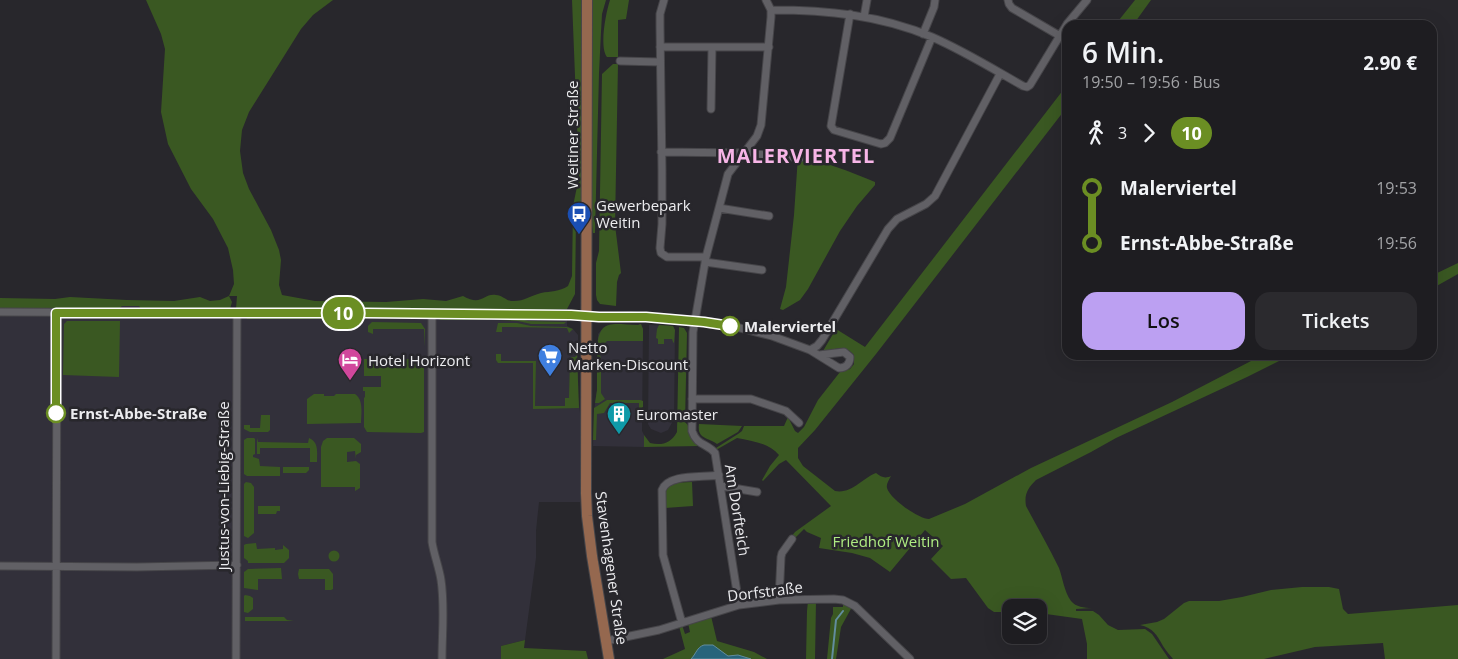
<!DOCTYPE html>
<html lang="de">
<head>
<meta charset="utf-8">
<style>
  body { margin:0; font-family:"Open Sans",sans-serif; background:#2b2a2e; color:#f1f3f6; height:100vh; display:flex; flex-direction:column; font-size:19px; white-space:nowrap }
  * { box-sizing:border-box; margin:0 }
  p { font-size:16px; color:#a1a2a5 }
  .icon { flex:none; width:28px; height:28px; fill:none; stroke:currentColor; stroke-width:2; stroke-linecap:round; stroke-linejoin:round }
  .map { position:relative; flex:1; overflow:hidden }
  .sheet { position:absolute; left:1062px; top:20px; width:375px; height:340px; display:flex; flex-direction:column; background:#1e1d21; border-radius:15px; box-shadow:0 5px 20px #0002,0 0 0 1px #3c3b3f }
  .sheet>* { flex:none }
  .badge { padding:0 10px; border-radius:16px; font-size:18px; line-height:32px }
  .tools { position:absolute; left:1002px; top:599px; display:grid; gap:10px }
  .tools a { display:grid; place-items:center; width:45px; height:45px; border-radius:10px; background:#1e1d21; box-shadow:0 5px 20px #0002,0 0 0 1px #3c3b3f; font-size:25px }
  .map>.badge { position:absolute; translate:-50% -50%; box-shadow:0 0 0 2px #fff }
  .legs { display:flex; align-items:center; gap:8px; height:55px; padding:0 20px; font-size:16px }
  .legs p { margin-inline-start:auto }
  .overview { display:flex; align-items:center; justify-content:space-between; height:85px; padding:0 20px }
  h1 { font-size:28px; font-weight:600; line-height:38px }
  .button { display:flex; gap:10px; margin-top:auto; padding:10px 20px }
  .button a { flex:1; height:58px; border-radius:15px; background:#bca0f2; color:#111; font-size:20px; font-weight:600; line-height:58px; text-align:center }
  .button a+a { background:#2b2a2e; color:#f1f3f6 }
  ul { padding:0 20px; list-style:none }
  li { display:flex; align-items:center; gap:18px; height:55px; font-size:19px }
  li i { display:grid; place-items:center; width:8px; height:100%; margin:0 6px; background:currentColor }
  li i::after { content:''; width:12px; height:12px; margin:-6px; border:4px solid; border-radius:50%; background:#1e1d21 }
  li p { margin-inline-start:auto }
  li:first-child i { background:linear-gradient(#0000 50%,currentColor 0) }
  li:last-child i { background:linear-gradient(currentColor 50%,#0000 0) }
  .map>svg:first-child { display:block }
  .built { fill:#32303a }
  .green { fill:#3a5822 }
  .water { fill:#27647b; stroke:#628d9e }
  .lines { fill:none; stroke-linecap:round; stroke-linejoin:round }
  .stream { stroke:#628d9e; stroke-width:2 }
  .minor-casing { stroke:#464549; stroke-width:9 }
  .primary-casing { stroke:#464549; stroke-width:12 }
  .minor { stroke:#616065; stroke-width:7 }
  .primary { stroke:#95684f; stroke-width:10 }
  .line-1-casing { stroke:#fff; stroke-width:11 }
  .line-1 { stroke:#6b8e23; stroke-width:8 }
  .stop-1-dot { fill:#fff; stroke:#6b8e23; stroke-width:2.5 }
  .labels { text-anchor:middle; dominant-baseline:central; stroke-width:5; stroke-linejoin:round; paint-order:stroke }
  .street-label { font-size:15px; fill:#ececef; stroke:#28272c }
  .poi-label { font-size:15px; fill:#ececef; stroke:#28272c; text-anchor:start }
  .stop-label { font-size:15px; font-weight:bold; fill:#ececef; stroke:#28272c; text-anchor:start }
  .park-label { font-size:15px; fill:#aeec82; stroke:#28272c }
  .district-label { font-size:20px; font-weight:bold; letter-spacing:1px; fill:#f7b5e7; stroke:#28272c }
</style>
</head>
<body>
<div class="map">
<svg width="1458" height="659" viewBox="0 0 1458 659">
  <rect width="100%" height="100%" fill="#28272c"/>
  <path class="built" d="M122,306H139L142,309H433L526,311L567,309V326L573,329L578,335V396L581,421L580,502H539L536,531V558L525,640L501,646V659H0V309H119Z
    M641,324L643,329L642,431L644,435V447L593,446L594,411L597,390L598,334L603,328L608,325H638Z
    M649,325L673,326L675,330L674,419L668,430L661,433L651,429L648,424Z"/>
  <path class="green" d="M146,0H333L313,15L301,29L249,112L242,130L240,151L243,173L249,189L271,230L279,250L281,260L279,285L282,295L315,301L386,302L423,299L446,301L463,296C482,307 483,293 496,295C502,295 505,300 511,301C524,302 529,296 541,293C551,291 559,292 568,286L572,276L573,206L579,177L572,0H584L583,190L578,218L576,219L575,294L567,309L526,311L236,309L237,296H229L232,302L230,309H141L139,306H122L119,309H0V298L55,299L70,297L127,300L174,301L200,297L210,301L220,300L229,296L234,284L233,270L228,248L213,219L191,189L168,144L161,112L165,49L161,34Z
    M591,0H606L602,14L601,32L599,73L595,233H593L591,218Z
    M610,0H629L626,19L618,20V57H607C599,47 606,12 610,0Z
    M1135,0H1151L1133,25H1115Z
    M613,64H618L615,225L621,273L619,275L617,282L616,306L600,304L597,300L596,295V263L599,251L602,74Z
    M1067,85V107L876,354L815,430L798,448V458L803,466L835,491C852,494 861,479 876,473C881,477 885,479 891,476C889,480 886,484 887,488C890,499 919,519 929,519L965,504L1031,468L1172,402L1251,361L1257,359L1266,355H1291L1247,377L1116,438L1091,452L1036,480C1028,488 1024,494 1026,506C1037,527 1049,547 1059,568C1063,579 1064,591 1071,601C1076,607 1084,608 1092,608L1076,609V611H1093L1099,615L1108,625L1118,630L1145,629L1152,634L1169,659H1087V644L1082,619L1046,614L1040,615L1039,608H1011V619L1007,612H994L988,608L966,578L951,579L931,559L943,546L925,530L890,572L870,558L852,553L819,548L821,538L807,532L804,529L794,539L791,537L795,532L831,506L786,460L779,464L763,481L762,480L770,466L779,455C769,443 752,441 737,438L716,450V448L738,434L742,431L744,426H784L788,417L795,431L798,433L804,427L818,400L840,372L850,369L854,364V355C846,345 835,349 823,351L836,329L865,347Z
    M798,156C825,162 849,171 875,182V185L857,206L840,231L808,289L800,300L783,310L780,309L786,287L794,215Z
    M1458,263V274L1433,288V275Z
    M251,316H358L359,319H247L246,317Z
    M443,317H487L489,320H439Z
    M501,318H517L528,321L566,322L564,324H531L518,321L499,320Z
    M67,321H120L119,377L63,375L64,324Z
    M372,322L421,323L425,329V347L424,329H373V334L368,332V326Z
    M498,323H517L531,326L567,327L573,329L569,333L567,328L502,327V332H496Z
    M641,324L643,329V341H607L603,345L602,352L597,351C598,318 611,324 638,325Z
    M659,325L673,326L675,330L674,343L673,342L672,339H664V344H658V339L656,338L657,329Z
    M679,327L684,328L687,333L685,422C692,428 691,440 699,446L644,447V435L650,443C662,446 671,443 677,432Z
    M424,353V432L421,433L367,432L364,427V398L365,397V391H363V387H381V376H364V359H424Z
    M597,353L601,357V393L605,399L599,403H595L597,390Z
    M496,354H501V361H536L535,406H565V398H569L570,360L571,357H575L577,354L579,408L533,409V363H498L496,360Z
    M314,394H324V396H334L336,394H355C364,400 361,414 361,423L307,424V399Z
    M607,400H640L643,401V407L639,410V403H610L604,413L597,414L596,440H593L594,408Z
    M261,415H270V430L268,432H250L244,429V425H250V428H260Z
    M699,424L742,426L738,432L717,444C707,437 697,439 699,424Z
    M247,438H254L255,439V454L253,455V457L259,459L260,466L280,467V476H247L244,474V440Z
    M257,438L258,442L308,443L309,438C319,442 317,452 317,462H310V448H260V454H257Z
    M327,438H354L361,444V452L356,455V459L355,451L347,452V462L356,461L360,464V488L355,491V487H321V447L323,441Z
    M283,467H309V470L306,473H283Z
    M246,482L251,483L254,487V533L248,538L244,536V484Z
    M692,482L693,506L665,508V489L670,483Z
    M258,506H280V511H277L276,514H258Z
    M256,543L257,549L275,548V550L283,549V545L289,550V558L284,563H248V561L244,558V545L246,544Z
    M328.5 556a5.5 5.5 0 1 1 11 0a5.5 5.5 0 1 1-11 0Z
    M281,568L282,579H258V590L244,588V572L248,569Z
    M299,569H329L333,574V589L331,590H325V579H299L298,574Z
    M1302,587H1329L1339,589L1343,609L1348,614L1458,605V659H1385L1383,643L1315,647L1264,659H1173C1170,655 1166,651 1163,646C1157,635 1153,628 1140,625L1157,622L1164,619L1184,603L1189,601H1219L1242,597L1271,590Z
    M245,595L250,596L253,598V609L248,613L244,612V596Z
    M808,601H816L815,659H806L807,611Z
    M843,603L852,607L841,627L836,659H827L831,618L833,614V607H843Z
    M711,616L717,641L754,652L767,659H663L685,649L679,626L682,625L685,634L690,632L688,623Z
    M245,617H284L287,620L294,621H245Z
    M525,640L524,648L586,651L588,659H501V646Z"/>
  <path class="water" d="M704,645H713L728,656L738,655L751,659H691C696,654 697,647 704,645Z"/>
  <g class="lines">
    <path class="stream" d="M832,659L836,620L843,611"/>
    <defs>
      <path id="minor" d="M664,0L660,14V26L662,170V224L660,248L661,253L667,257H706
        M1008,0L1009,4L1012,8L1060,36
        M771,10C827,10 880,15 932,37C964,51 993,69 1023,86L1027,87L1030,85L1067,24L1087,0
        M850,14L831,126L834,130L881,144L885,143L890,138L932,37
        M864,17L867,0
        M923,34L934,7L935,0
        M660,47H712
        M620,61L660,62
        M711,109L712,47H769
        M661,152L745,153L800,158
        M719,208L769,216
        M705,262L762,270
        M0,312L571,315L599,317L631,316L704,322L728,325L772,336L810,350L839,368C846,368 850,364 850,357L844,352L819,355
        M432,314V542C434,555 439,567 441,580C445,606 442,633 442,659
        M810,350L817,346L822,340L888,229L897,219L926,204L935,196L1000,74
        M692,399H751L786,411L799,423
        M721,486L757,492
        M0,566L137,567L237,565
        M779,600L781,557L782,553L792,539
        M739,605L715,453C707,443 697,446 692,431L693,332L706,257L728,174L757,136L761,125L771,17V10L766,0
        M682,623L663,555L662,490C668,473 704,478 719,475
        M606,641L659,630L739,605L779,600L834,599L843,600L855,606L910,659
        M56,659L57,313
        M236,659L237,314"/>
      <path id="primary" d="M587,0L586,493L587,516L592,556L609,659"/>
    </defs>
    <use href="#minor" class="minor-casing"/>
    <use href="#primary" class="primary-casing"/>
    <use href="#minor" class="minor"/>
    <use href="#primary" class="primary"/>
  </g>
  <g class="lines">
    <defs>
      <path id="line-1" d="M56,413V313H366L571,315L599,317H646L704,322L730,326"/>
    </defs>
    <use href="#line-1" class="line-1-casing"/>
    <use href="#line-1" class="line-1"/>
  </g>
  <defs>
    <symbol id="bus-pin" viewBox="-11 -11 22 30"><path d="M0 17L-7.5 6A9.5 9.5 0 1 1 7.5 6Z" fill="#1a4fb4" stroke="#28272c"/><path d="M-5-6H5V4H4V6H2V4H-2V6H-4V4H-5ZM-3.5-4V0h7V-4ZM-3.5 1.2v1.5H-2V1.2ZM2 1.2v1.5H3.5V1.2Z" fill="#fff"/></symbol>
    <symbol id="supermarket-pin" viewBox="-11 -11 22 30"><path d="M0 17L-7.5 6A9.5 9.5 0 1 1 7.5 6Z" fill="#3f7fe0" stroke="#28272c"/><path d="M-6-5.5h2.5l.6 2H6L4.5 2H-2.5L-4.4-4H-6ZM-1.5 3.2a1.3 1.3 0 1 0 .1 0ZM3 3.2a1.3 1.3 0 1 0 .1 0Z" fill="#fff"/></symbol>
    <symbol id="hotel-pin" viewBox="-11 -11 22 30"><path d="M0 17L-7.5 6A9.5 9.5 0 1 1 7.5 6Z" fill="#d1479c" stroke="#28272c"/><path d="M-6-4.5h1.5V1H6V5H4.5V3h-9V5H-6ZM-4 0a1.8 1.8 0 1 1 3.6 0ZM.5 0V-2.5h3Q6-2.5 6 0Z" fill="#fff"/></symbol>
    <symbol id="building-pin" viewBox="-11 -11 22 30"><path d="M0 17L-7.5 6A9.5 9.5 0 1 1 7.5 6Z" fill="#0f9aa8" stroke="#28272c"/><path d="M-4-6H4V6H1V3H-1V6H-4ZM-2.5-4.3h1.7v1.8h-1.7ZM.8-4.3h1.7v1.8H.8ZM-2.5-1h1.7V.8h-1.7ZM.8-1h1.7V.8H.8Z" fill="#fff"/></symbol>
  </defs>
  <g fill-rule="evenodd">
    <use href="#bus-pin" x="565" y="200" width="28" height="38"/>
    <use href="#supermarket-pin" x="536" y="342" width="28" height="38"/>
    <use href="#hotel-pin" x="336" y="346" width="28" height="38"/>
    <use href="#building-pin" x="605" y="400" width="28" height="38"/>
  </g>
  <g class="stop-1-dot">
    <circle cx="730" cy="326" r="9"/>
    <circle cx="56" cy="413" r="9"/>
  </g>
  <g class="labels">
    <g class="street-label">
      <text transform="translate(572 135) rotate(-90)">Weitiner Straße</text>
      <text transform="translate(223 486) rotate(-90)">Justus-von-Liebig-Straße</text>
      <text transform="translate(738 510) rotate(81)">Am Dorfteich</text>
      <text transform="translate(612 568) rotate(82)">Stavenhagener Straße</text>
      <text transform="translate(765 591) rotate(-7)">Dorfstraße</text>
    </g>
    <g class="poi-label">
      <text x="596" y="205">Gewerbepark<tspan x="596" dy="17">Weitin</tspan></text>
      <text x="568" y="347">Netto<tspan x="568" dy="17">Marken-Discount</tspan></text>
      <text x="368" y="360">Hotel Horizont</text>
      <text x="636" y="414">Euromaster</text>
    </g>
    <g class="stop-label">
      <text x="744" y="326">Malerviertel</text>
      <text x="70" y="413">Ernst-Abbe-Straße</text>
    </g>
    <g class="park-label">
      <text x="886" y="541">Friedhof Weitin</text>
    </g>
    <g class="district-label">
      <text x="796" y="155">MALERVIERTEL</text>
    </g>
  </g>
</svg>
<div class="tools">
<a><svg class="icon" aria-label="layers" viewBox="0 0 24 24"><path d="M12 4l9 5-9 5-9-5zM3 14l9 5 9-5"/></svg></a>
</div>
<b class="badge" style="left:343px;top:313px;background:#6b8e23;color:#fff">10</b>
<section class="sheet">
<div class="overview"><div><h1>6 Min.</h1><p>19:50 – 19:56 · Bus</p></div><b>2.90 €</b></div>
<div class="legs"><svg class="icon" aria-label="walk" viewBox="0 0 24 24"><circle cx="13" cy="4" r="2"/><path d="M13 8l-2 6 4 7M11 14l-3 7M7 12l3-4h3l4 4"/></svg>3<svg class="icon" aria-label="forward" viewBox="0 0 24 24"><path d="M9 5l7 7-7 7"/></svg><b class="badge" style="background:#6b8e23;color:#fff">10</b></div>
<ul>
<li><i style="color:#6b8e23"></i><b>Malerviertel</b><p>19:53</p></li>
<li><i style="color:#6b8e23"></i><b>Ernst-Abbe-Straße</b><p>19:56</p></li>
</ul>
<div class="button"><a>Los</a><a>Tickets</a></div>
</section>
</div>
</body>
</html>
